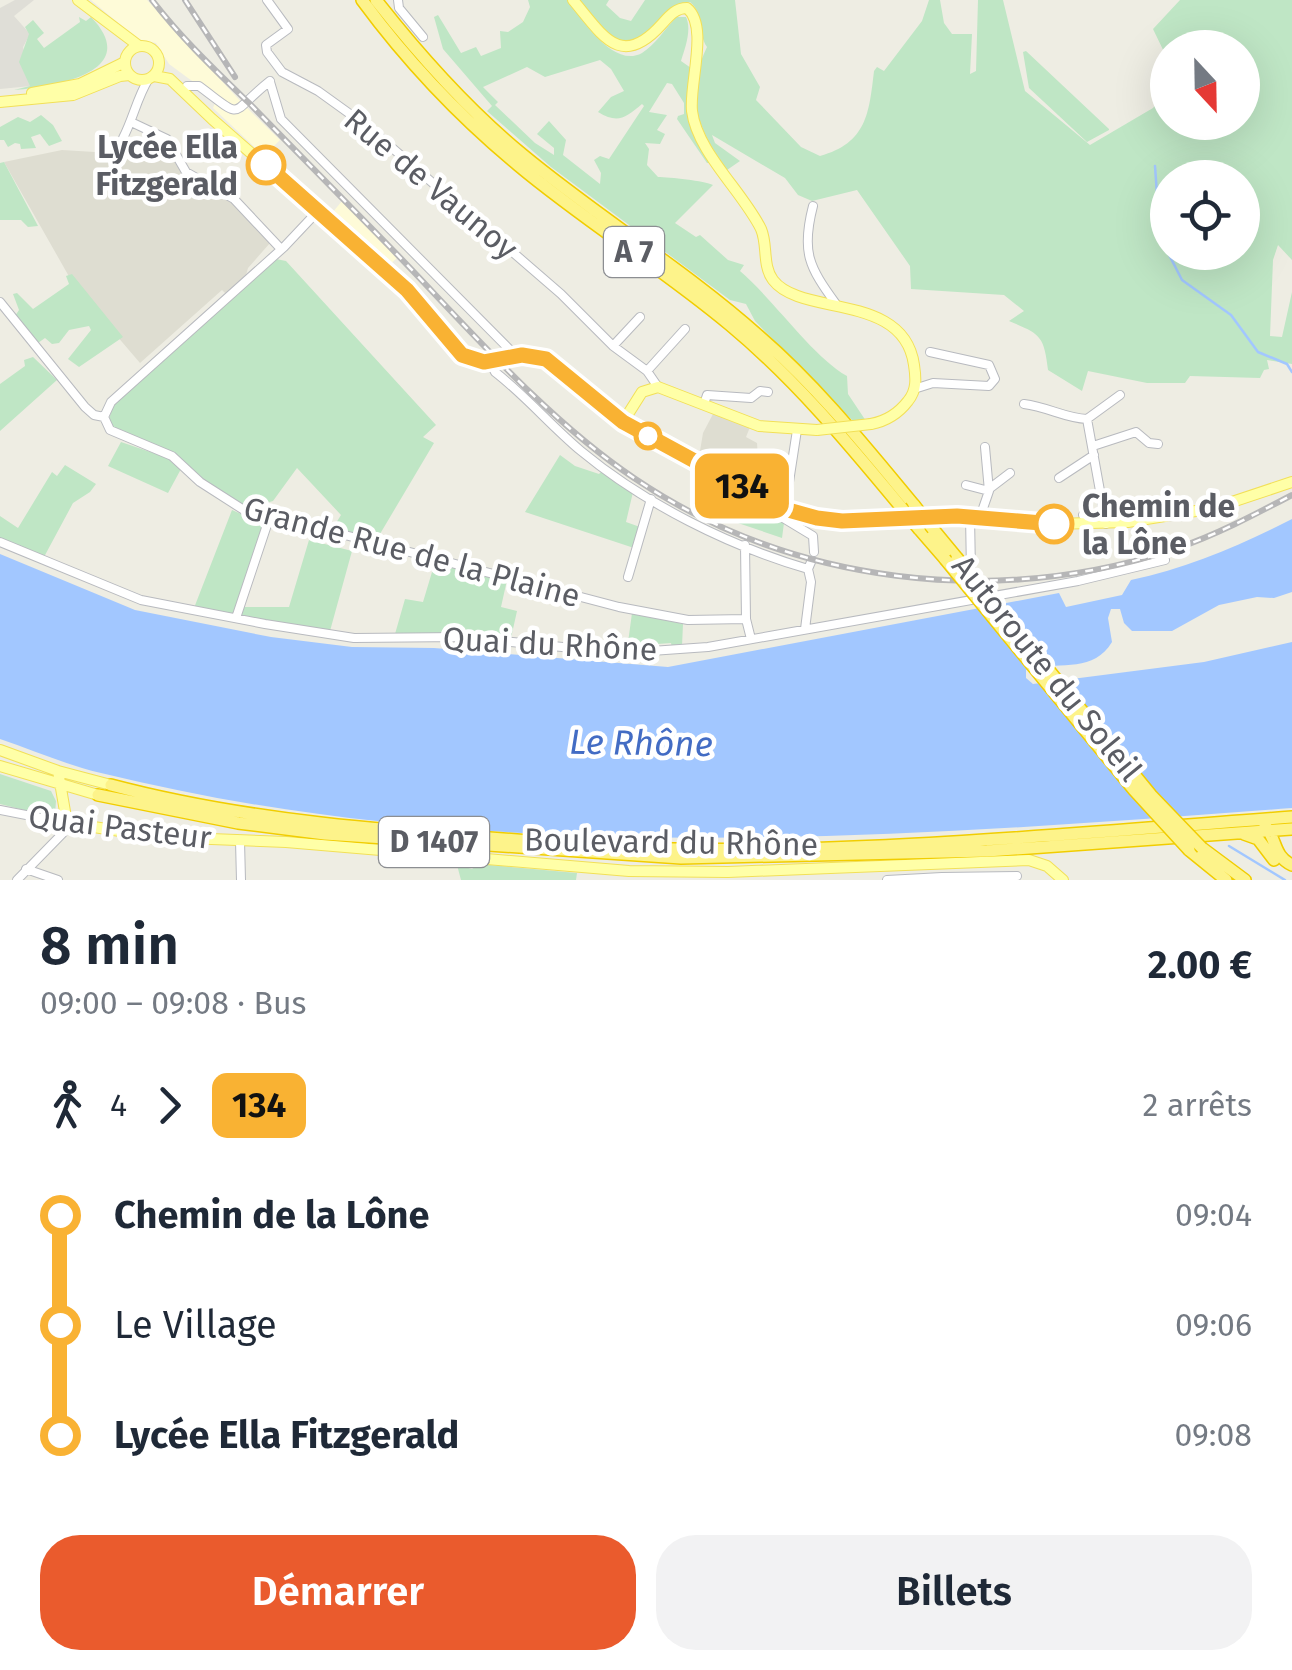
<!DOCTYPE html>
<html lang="fr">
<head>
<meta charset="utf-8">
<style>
  body { margin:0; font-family:"Fira Sans",sans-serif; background:#f2f2f3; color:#1f2937; height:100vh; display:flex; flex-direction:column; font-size:38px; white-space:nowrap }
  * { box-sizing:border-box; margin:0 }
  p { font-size:32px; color:#747a83 }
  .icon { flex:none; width:55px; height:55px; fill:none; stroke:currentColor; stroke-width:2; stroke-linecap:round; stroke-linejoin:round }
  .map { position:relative; height:880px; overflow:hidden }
  .sheet { display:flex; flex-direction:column; background:#fff; flex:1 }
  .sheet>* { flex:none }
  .badge { padding:0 20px; border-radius:15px; font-size:35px; line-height:65px }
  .needle { width:65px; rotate:158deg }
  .controls { position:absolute; left:1150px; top:30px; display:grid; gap:20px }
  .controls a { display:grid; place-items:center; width:110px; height:110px; border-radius:50%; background:#fff; box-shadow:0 10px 40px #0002; font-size:50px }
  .map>.badge { position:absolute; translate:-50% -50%; box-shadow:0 0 0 5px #fff }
  .legs { display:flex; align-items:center; gap:15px; height:110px; padding:0 40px; font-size:32px }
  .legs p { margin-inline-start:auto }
  .overview { display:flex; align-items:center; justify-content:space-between; height:170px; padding:0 40px }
  h1 { font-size:55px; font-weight:600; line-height:75px }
  .action { display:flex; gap:20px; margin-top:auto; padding:20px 40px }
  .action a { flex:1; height:115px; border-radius:40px; background:#ea5b2d; color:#fff; font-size:40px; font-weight:600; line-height:115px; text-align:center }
  .action a+a { background:#f2f2f3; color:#1f2937 }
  ul { padding:0 40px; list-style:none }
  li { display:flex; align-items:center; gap:35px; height:110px; font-size:38px }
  li i { display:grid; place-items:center; width:15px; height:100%; margin:0 12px; background:currentColor }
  li i::after { content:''; width:25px; height:25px; margin:-12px; border:8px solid; border-radius:50%; background:#fff }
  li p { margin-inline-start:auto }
  li:first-child i { background:linear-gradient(#0000 50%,currentColor 0) }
  li:last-child i { background:linear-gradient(currentColor 50%,#0000 0) }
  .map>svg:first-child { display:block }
  .commercial { fill:#fefbd8 }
  .industrial { fill:#dfded7 }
  .education { fill:#deddd1 }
  .green { fill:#bfe6c5; fill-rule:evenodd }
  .water { fill:#a2c7ff }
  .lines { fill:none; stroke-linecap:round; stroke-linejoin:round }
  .stream { stroke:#a2c7ff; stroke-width:2.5 }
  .minor-casing { stroke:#b8babf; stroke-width:10 }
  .major-casing { stroke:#f2e058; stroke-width:12 }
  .highway-casing { stroke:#f1cd00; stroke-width:14 }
  .minor { stroke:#fff; stroke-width:8 }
  .major { stroke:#ffffa7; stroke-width:10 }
  .highway { stroke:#fdf38a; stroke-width:11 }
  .rail-casing { stroke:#b6b6b7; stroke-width:6 }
  .rail { stroke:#fff; stroke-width:2.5; stroke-dasharray:8; stroke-linecap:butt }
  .major-bridge-casing { stroke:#f2e058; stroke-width:12; stroke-linecap:butt }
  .highway-bridge-casing { stroke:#f1cd00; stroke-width:14; stroke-linecap:butt }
  .major-bridge { stroke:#ffffa7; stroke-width:10 }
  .highway-bridge { stroke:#fdf38a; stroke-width:11 }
  .line-1-casing { stroke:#fff; stroke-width:22 }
  .line-1 { stroke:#f9b233; stroke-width:15 }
  .stop-1-dot { fill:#fff; stroke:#f9b233; stroke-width:5 }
  .labels { text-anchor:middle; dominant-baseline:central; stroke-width:9; stroke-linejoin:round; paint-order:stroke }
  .shield { fill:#fff; stroke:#8c8e92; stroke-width:2.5 }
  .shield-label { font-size:30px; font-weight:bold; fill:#5b5d64 }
  .stop-label { font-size:32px; font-weight:bold; fill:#5b5d64; stroke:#fff; text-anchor:end }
  .street-label { font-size:32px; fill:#5b5d64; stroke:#fff }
  .water-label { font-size:35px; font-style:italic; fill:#436cc4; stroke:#fff }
</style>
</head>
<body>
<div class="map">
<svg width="1292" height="880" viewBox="0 0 1292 880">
  <rect width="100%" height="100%" fill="#eeede3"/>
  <path class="commercial" d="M91,0H147L243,104L231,108L188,78L169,64L156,43L137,39Z
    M215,103L230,114L247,108L280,140L264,156L213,108Z
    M342,201L397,258L386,268L328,218Z"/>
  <path class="industrial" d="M15,0H34L14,16L30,34L23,47L31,86L0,89V8Z"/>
  <path class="education" d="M164,143L184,178L233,203L270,243L248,268L246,275L226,294L222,290L140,363L75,287L4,162L62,150L111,153L114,161L138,157Z
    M713,414L750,427L746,437L757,443L758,460L754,472L772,480L769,488L759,491L699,457L703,433Z"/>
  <path class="green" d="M528,0H567C583,19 613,69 642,53C655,45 666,28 676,17H686C692,30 685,48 681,61L691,68C685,114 691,123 712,163H707L677,119L678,116L684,114V103L672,84L667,83L649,112L667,115L657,130L665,134L660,144L645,143L649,149L647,165L658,177C669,177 705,181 713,185L675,223L696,237L700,235L728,260L744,265L740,271C774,300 812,356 847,376L848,394L866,421L854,422L755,321L746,304L730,300L551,167L487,111L492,106L443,49L434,17L438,15L461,53L476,47L481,56L501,48L500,31L508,32L523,22L530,7ZM600,60L611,69L624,91L611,97L598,112C618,124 625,118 642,104L644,106L609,159L600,156L594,160L601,173L600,184L563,155L566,140L549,121L537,134L554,148V155L535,143L495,105L498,102L483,87L527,67L545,77Z
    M577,0H609L606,5L620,18L631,21L645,0H735L741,54L760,87L756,100L801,147L820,156C867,143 869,113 874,71L877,67L884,71L922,21L929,0H940L944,23L952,34H972L970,74L976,71L978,0H1003L1025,91L1090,145L1153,108L1167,90L1168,122H1242V48H1168L1167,58L1153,29L1180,0H1292V260L1278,245L1273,260L1270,336L1282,337L1292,292V364L1267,360L1269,369L1264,370L1260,378L1190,376L1185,383H1147L1088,371L1082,391L1048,370C1044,335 1040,334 1009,321L1024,311L1004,295L911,289L910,266L857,190L812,201L798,195L785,178L712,135L715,143L740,161L727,170C697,128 684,95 707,47C697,32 705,15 690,2C660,1 646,63 610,36C598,26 588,11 577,0ZM1168,178H1242V252H1168Z
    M79,17L86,21L91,17C144,72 54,87 14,90L30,86L19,62L29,34L25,27L33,20L44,33L37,39L44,48L80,22Z
    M1026,51L1109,129V130L1087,142L1029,88L1023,52Z
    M41,115L53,125L62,141L49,146L40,134L31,137L36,148L21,149L20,144L15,143L8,147L4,140H0V127L18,117L30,122Z
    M4,162L38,226L28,227L21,220H0V163Z
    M276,259L286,261L436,425L423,437L434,443L377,539L333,528L341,515L297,468L273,501L249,508L202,481L180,459L114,428L109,419L113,406Z
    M72,274L123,337L79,367L68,359L91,330L89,326L69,330L59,343L52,344L45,338L38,343L15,316L19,310L13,294L17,293L33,309L69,284L66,276Z
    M33,357L57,380L0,431V384L25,366L24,360Z
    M121,442L168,458L181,469L168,493L108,466Z
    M560,455L575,466L599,474L601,472L633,492L626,522L640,527L634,548L525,512Z
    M65,465L96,484L90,492L73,503L44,557L0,538V516L18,528L52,472L57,476Z
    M734,489L760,502L784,523L782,538L735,522Z
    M232,510L264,524L234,615L194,608Z
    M309,540L352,551L330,631L241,616L244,607H289Z
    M435,562L507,580L501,607L517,611L511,638L395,634L405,599L423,602Z
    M632,613L683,624L682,646L672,648L671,643L644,645L643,649L627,650Z
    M0,774L51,791L56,801L55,814L36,813L0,804Z
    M479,864L577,873L576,880H461L457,865L472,869Z"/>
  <path class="water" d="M1292,519V592L1274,598L1257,597L1219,605L1172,631H1132L1124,623L1120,609H1111L1108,618L1112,642C1094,672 1062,663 1032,667L1026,670V678L1033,684L1204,662L1292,642V808C896,838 491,869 101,773C66,765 33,750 0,739V554L135,610L271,637L352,647L434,648L668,667L1059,593L1066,607L1122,595L1131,580C1188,568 1241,545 1292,519Z"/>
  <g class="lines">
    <path class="stream" d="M1155,166L1160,237L1182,280L1231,315L1258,352L1287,364L1292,372
      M1229,846L1285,880"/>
    <defs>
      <path id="minor" d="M267,0L288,29L266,45L267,52L282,72L318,91L368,127L561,294L613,346L647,371L658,387
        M398,0L399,8L423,37
        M270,82L281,119L516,356
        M187,86H199C246,121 227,115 270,81
        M131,122L167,139L186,172L234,199L281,249
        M123,138C133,119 137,98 148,80
        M813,206C801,252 809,267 836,304
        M317,212L284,247L111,402L104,417L110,430L172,456L200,482L250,514L322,529L619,607L688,620L746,619
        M0,302L85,407L94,415L104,417
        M613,346L640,317
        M490,362L495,372C526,396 551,426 581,451C645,504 729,546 808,569L811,562
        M647,371L685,329
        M914,389L933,383L989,386L995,379L989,365L930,352
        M704,404L707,395L751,398L760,391L768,392
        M1024,404C1048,407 1065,418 1087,419L1106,524
        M1087,419L1120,395
        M1093,446L1136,432L1149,443L1158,444
        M1059,478L1094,455
        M966,485L989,491
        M989,489L1010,473
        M762,498L766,493L779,498L787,495L797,430
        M769,502L770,510L813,536L814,552
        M1083,515L1164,509L1169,517
        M970,516L971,572
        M980,517L989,491L985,447
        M0,542L141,600L265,624L354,638L461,637L623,653L708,647L1078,581L1165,560
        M745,545L746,619L751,639
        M628,577L651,499
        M236,618L269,519
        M805,629L811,582L808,569
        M0,810L67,823L63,833L17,880
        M240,841L241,880
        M26,869L58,880
        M942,877L1017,876
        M887,880L942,877"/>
      <path id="major" d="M78,0L139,46
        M573,0C603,36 621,70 662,24C670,15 676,8 687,8C709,26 689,84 692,111C697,152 743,192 761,229C768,245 762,265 773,280C801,317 904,292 914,365C916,378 917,390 908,401C898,414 887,421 871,424
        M125 63a17 17 0 1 1 34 0a17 17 0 1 1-34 0Z
        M154,76L170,79L212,119L402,285L462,355L480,361L498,360
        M32,93L80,84L125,62
        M0,102L73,95L120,76L130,75
        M508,357L529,355L546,359L623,422L781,508L825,520L957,516L1054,524L1128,522L1214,508L1292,482
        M623,422L642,392L658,387L759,426L817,430
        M0,750L58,771L111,785
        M0,766L98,795
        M58,771L67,823L160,837L286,842L629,871L728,872L1029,860L1047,866L1063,880"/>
      <path id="highway" d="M362,0C407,61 460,117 518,165C586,222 662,268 730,325C795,379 848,443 901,507
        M376,0C420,56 467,109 523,155C599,218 685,270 759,336C817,386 865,446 914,505
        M919,529L945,559
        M933,529L957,558
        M111,785C262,825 419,833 574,844
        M98,795L238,823L325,834L681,858L987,851L1292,829
        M1265,826C1277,839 1273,856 1292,865
        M1244,834L1258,839L1274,860
        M592,846C822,859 1063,834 1292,817
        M1202,848L1245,880
        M1189,850L1226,880"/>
    </defs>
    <use href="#minor" class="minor-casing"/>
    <use href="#major" class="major-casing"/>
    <use href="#highway" class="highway-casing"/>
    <use href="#minor" class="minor"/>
    <use href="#major" class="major"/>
    <use href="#highway" class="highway"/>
    <defs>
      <path id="rail" d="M152,0C181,38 216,71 250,104C296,151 342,198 387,244C464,323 542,416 634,478C792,585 995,608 1175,549C1216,535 1254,515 1292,495
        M185,0L235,77"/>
    </defs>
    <use href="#rail" class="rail-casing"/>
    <use href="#rail" class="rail"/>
    <defs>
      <path id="major-bridge" d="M817,430L871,424"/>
      <path id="highway-bridge" d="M914,505L933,529
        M901,507L919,529
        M957,558L1151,795L1202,848
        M945,559L1134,790L1189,850"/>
    </defs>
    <use href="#major-bridge" class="major-bridge-casing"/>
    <use href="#highway-bridge" class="highway-bridge-casing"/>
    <use href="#major-bridge" class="major-bridge"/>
    <use href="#highway-bridge" class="highway-bridge"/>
  </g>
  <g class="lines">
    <defs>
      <path id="line-1" d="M266,165L407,290L462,355L484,362L522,355L546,359L623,422L781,508L817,518L842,521L957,516L1054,524"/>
    </defs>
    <use href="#line-1" class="line-1-casing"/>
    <use href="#line-1" class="line-1"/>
  </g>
  <g class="stop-1-dot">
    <circle cx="266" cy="165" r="18"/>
    <circle cx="648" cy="436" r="12"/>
    <circle cx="1054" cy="524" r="18"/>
  </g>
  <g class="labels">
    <g class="shield">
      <rect x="604" y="227" width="60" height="50" rx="8"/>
      <rect x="379" y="817" width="110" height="50" rx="8"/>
    </g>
    <g class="shield-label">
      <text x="634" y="252">A 7</text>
      <text x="434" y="842">D 1407</text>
    </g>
    <g class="stop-label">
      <text x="238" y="147">Lycée Ella<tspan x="238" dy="37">Fitzgerald</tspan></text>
      <text x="1082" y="506" text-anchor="start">Chemin de<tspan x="1082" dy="37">la Lône</tspan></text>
    </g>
    <g class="street-label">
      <text transform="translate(431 184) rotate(40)">Rue de Vaunoy</text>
      <text transform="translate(412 552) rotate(15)">Grande Rue de la Plaine</text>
      <text transform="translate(550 644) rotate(3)">Quai du Rhône</text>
      <text transform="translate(1047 668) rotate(51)">Autoroute du Soleil</text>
      <text transform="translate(120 827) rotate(7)">Quai Pasteur</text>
      <text transform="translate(671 842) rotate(1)">Boulevard du Rhône</text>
    </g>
    <g class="water-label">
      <text transform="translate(641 743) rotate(1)">Le Rhône</text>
    </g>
  </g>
</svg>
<div class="controls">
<a><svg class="needle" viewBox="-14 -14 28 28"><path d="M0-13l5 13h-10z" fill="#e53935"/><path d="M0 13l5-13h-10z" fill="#747a83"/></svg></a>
<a><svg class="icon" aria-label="locate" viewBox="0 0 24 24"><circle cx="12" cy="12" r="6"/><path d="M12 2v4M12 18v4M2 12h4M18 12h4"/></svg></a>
</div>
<b class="badge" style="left:742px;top:486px;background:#f9b233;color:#111">134</b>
</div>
<section class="sheet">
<div class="overview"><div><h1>8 min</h1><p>09:00 – 09:08 · Bus</p></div><b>2.00 €</b></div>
<div class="legs"><svg class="icon" aria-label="walk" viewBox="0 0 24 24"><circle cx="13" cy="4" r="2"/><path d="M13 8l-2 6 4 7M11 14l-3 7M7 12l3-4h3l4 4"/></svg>4<svg class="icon" aria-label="forward" viewBox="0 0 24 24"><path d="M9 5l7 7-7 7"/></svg><b class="badge" style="background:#f9b233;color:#111">134</b><p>2 arrêts</p></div>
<ul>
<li><i style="color:#f9b233"></i><b>Chemin de la Lône</b><p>09:04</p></li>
<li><i style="color:#f9b233"></i><span>Le Village</span><p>09:06</p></li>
<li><i style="color:#f9b233"></i><b>Lycée Ella Fitzgerald</b><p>09:08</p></li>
</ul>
<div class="action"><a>Démarrer</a><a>Billets</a></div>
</section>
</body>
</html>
